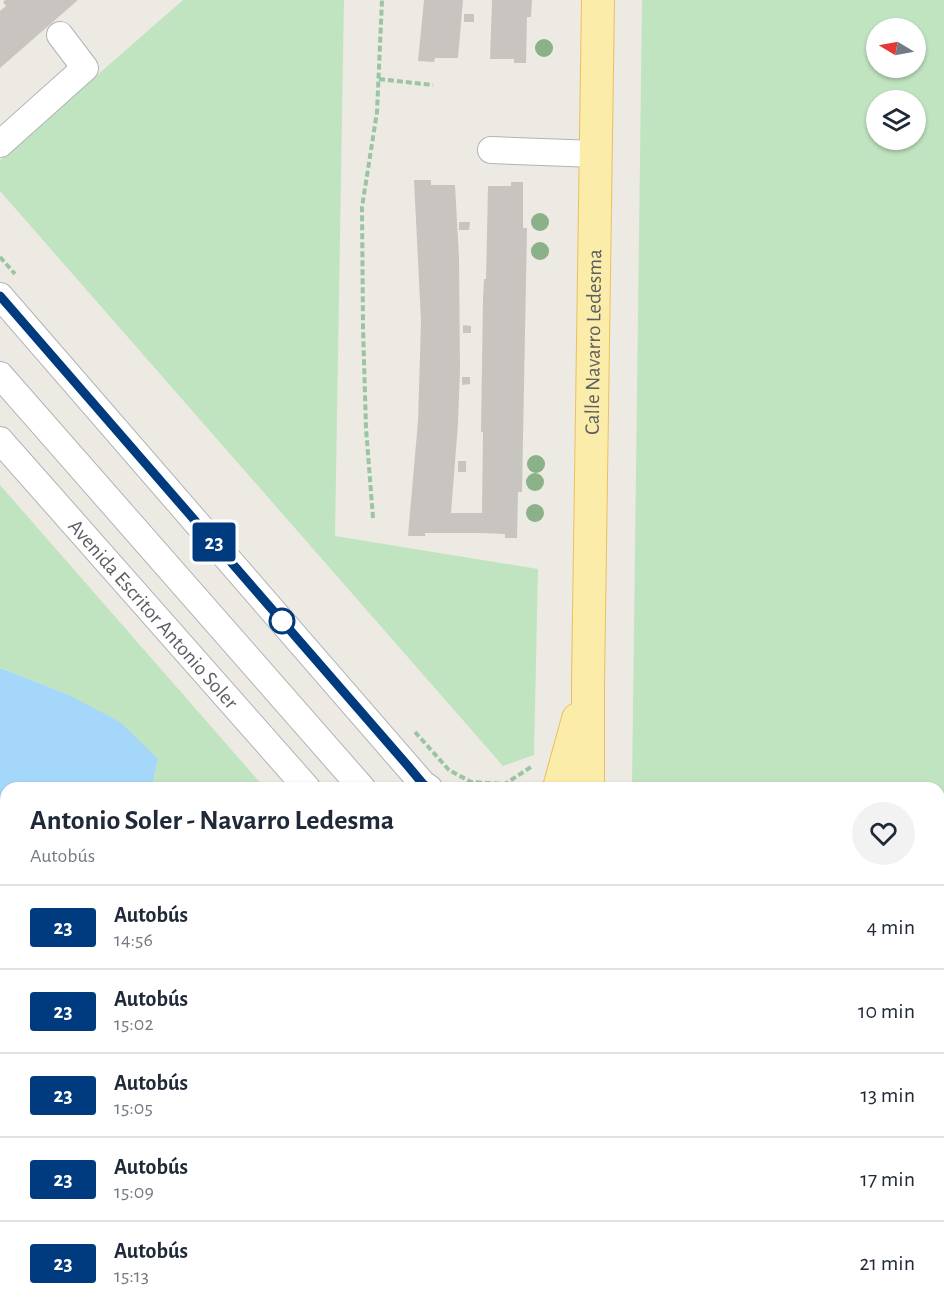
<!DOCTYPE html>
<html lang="es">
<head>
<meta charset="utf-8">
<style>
  body { margin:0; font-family:"Alegreya Sans",sans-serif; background:#f2f2f3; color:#1f2937; height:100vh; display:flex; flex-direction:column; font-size:22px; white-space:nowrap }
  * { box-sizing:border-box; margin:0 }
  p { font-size:20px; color:#747a83 }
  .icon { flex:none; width:33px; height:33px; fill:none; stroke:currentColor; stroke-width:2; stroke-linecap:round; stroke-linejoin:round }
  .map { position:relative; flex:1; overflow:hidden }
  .details { position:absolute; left:0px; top:782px; width:945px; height:536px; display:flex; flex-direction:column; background:#fff; border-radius:18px 18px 0 0; box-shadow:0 2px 4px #0004 }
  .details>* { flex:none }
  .badge { padding:0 12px; border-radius:4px; font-size:21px; line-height:39px }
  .needle { width:39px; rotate:280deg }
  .buttons { position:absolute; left:866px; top:18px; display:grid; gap:12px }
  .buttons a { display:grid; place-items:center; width:60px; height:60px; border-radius:50%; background:#fff; box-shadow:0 2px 4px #0004; font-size:30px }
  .map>.badge { position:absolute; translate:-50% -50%; box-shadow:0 0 0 3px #fff }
  .round { display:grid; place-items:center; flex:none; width:63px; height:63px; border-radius:32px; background:#f2f2f3 }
  .headline { display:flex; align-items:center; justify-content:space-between; height:102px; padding:0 30px }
  h1 { font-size:28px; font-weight:700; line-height:45px }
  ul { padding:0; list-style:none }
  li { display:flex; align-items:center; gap:18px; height:84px; padding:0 30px; border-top:2px solid #e0e1e3 }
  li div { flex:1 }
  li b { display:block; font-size:22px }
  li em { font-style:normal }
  li .badge { min-width:66px; font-weight:700; text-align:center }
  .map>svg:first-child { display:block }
  .green { fill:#c1e4c0; fill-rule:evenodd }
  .water { fill:#a5d7fb }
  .building { fill:#c8c5c0 }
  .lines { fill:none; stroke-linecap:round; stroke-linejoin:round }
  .minor-casing { stroke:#b0b3b7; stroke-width:28 }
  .major-casing { stroke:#eac05e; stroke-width:34 }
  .path { stroke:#9ac4a4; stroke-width:4; stroke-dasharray:6 3; stroke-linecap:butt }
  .minor { stroke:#fff; stroke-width:26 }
  .major { stroke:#fbecaa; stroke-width:32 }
  .tree { fill:#8ab187 }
  .line-casing { stroke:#fff; stroke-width:14 }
  .line { stroke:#003b80; stroke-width:9 }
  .stop-dot { fill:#fff; stroke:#003b80; stroke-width:3 }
  .labels { text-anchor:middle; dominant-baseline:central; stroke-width:4.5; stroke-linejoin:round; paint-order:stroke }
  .street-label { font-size:21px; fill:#5b5e63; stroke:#fff }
</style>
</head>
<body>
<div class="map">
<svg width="944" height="1316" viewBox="0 0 944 1316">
  <rect width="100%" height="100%" fill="#edeae3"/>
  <path class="green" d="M183,0H344L335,536L538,569L534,755L503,766L0,191V160Z
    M642,0H944V845L939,844V788H633L632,784ZM876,28H915V68H876ZM876,100H915V140H876Z
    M0,485L264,787H152L158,759L67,694L0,668Z
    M6,953V1186L0,1189V954Z
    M939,1080H944V1316H724V1311H939Z
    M0,1202L6,1203V1311H265L276,1316H0Z
    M294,1311H550L551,1316H304Z"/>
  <path class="water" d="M0,668L67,694L120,722L158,759L152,787L6,788V953L0,954Z"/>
  <path class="building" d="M5,0H78L0,68V11L6,6L3,2Z
    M424,0H463L458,58H435L434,62L418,61Z
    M492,0H532L531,17H527L526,63H514V59H490Z
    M464,14H474V22H464Z
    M414,180H431V185H455L459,257L460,370L458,424L451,513H482L483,432H481L483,298L484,279H486L488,186H511V182H523V228H527L522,492H518L517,538H505V534L481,533H425V536H408L418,421L421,321Z
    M459,222H470L469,230H459Z
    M463,325L471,326V333H463Z
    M462,377H470V384L462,385Z
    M458,461H466V472H458Z"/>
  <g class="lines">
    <defs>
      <g id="minor">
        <path d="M0,144L85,68L60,35"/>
        <path d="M491,150L595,154"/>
        <path d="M0,296L423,784L429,788"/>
        <path d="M0,375L362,788"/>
        <path id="s1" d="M0,440L307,788"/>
        <path d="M939,888H944"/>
        <path d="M939,1031H944"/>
        <path d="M621,1311L625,1316"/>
      </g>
      <g id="major">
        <path d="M559,788L578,719"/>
        <path id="s2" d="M588,788V684L598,0"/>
        <path d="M568,1311V1316"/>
        <path d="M603,1316V1311"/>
      </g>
    </defs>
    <use href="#minor" class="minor-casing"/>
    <use href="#major" class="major-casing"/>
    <path class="path" d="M379,79L433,85
      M0,257L15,274
      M373,518L366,428L363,327L362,207L377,112L382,0
      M415,732L449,770L471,782L505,784L531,767
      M939,859H944
      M939,1060H944
      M0,1197L6,1194
      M283,1311L292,1316"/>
    <use href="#minor" class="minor"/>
    <use href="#major" class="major"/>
  </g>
  <g class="tree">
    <circle cx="544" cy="48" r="9"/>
    <circle cx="540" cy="222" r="9"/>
    <circle cx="540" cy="251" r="9"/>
    <circle cx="536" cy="464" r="9"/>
    <circle cx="535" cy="482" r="9"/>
    <circle cx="535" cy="513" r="9"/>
  </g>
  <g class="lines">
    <defs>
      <path id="line" d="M0,296L408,766L423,784L429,788"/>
    </defs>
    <use href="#line" class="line-casing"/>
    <use href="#line" class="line"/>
  </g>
  <circle class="stop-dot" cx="282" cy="621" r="12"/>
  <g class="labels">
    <g class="street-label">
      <text stroke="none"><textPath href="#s2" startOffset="446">Calle Navarro Ledesma</textPath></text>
      <text stroke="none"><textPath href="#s1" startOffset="232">Avenida Escritor Antonio Soler</textPath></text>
    </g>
  </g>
</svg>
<div class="buttons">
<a><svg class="needle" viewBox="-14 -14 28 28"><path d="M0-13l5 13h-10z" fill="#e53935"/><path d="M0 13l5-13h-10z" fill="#747a83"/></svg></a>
<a><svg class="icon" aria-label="layers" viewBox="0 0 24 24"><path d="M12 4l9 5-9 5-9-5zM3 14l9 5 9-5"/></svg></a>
</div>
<b class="badge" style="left:214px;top:542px;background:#003b80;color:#fff">23</b>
<section class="details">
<div class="headline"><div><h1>Antonio Soler - Navarro Ledesma</h1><p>Autobús</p></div><a class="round"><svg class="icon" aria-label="heart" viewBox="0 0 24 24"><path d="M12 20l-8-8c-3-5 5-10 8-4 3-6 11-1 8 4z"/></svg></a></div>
<ul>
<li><span class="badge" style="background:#003b80;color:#fff">23</span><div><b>Autobús</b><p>14:56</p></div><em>4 min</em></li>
<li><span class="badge" style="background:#003b80;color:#fff">23</span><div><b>Autobús</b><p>15:02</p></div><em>10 min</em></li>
<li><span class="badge" style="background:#003b80;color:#fff">23</span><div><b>Autobús</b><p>15:05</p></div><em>13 min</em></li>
<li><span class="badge" style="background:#003b80;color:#fff">23</span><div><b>Autobús</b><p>15:09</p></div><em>17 min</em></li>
<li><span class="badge" style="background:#003b80;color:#fff">23</span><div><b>Autobús</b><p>15:13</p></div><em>21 min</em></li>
</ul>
</section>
</div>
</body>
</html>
